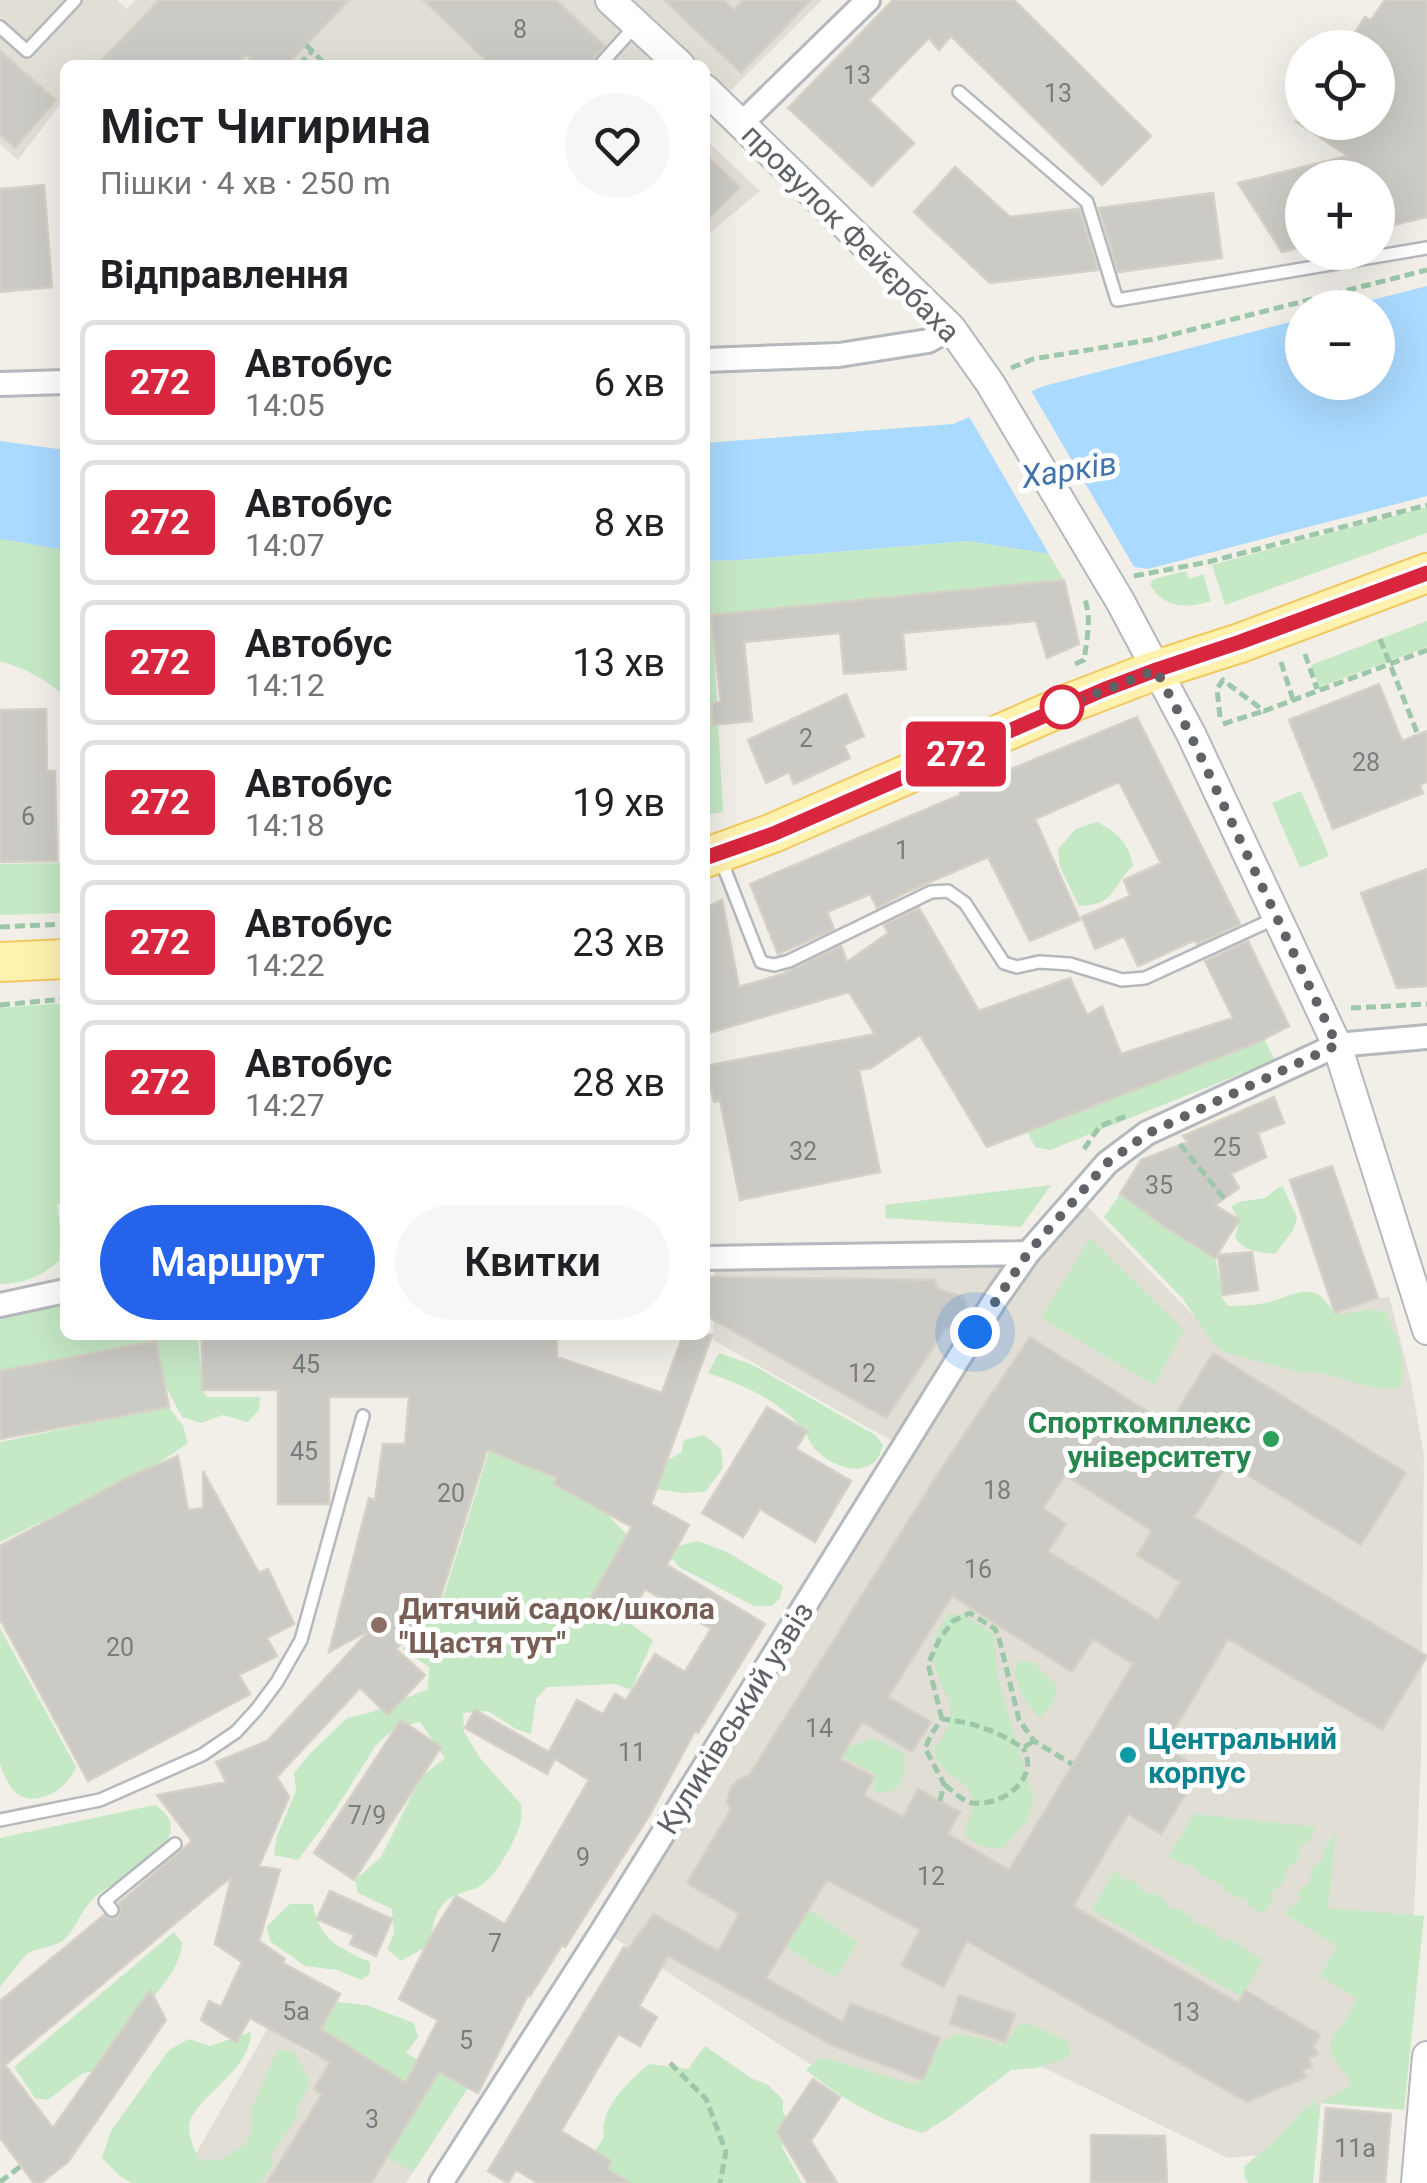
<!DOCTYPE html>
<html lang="uk">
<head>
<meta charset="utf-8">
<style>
  body { margin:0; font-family:Roboto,sans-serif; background:#f6f6f6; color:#202124; height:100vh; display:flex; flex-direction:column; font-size:38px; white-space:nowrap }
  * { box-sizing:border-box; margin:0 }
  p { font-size:32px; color:#757577 }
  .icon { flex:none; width:55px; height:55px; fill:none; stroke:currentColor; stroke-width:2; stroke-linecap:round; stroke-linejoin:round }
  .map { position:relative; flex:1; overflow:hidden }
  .sheet { position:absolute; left:60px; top:60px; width:650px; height:1280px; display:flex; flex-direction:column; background:#fff; border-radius:15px; box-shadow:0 10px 40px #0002 }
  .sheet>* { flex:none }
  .badge { padding:0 20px; border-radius:8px; font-size:35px; line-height:65px }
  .buttons { position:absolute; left:1285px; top:30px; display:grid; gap:20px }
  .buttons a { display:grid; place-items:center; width:110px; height:110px; border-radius:50%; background:#fff; box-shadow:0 10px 40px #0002; font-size:50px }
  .you { position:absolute; width:50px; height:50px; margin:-25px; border:8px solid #fff; border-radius:50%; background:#1a73e8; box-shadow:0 0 0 15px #1a73e833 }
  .map>.badge { position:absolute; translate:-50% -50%; box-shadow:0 0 0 5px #fff }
  h2 { padding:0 40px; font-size:38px; line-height:90px }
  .round { display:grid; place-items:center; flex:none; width:105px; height:105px; border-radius:52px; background:#f6f6f6 }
  .head { display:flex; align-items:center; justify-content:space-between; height:170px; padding:0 40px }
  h1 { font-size:48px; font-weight:600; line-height:75px }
  .button { display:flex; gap:20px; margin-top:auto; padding:20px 40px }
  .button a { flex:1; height:115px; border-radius:60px; background:#2563eb; color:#fff; font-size:40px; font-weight:600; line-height:115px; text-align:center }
  .button a+a { background:#f6f6f6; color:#202124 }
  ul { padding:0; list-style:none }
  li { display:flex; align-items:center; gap:30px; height:125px; margin:0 20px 15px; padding:0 20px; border:5px solid #e0e0e0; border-radius:15px }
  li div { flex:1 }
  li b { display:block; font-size:38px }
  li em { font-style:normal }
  li .badge { min-width:110px; font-weight:700; text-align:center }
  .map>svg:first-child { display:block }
  .education { fill:#e1ded6 }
  .green { fill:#c5e8c5 }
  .water { fill:#aadaff }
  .pier { fill:#f1efe8 }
  .building { fill:#cccac5; stroke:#d6d1c6; stroke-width:2.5; fill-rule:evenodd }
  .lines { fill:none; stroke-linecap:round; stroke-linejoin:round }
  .service-casing { stroke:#b5b8bc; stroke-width:16 }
  .minor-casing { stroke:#b5b8bc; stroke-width:28 }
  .tertiary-casing { stroke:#b5b8bc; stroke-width:32 }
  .primary-casing { stroke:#f2c960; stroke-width:42 }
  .path { stroke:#9cc7a9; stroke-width:5; stroke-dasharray:10 5; stroke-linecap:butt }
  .service { stroke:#fff; stroke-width:11 }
  .minor { stroke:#fff; stroke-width:22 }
  .tertiary { stroke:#fff; stroke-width:28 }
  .primary { stroke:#fff2af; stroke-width:38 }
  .line-casing { stroke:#fff; stroke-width:22 }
  .line { stroke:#d7263d; stroke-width:15 }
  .walk { stroke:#5f6368; stroke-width:10; stroke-dasharray:0 18 }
  .stop-dot { fill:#fff; stroke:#d7263d; stroke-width:5 }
  .leisure-dot { fill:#2e9e5b; stroke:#fff; stroke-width:4 }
  .education-dot { fill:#8d6e63; stroke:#fff; stroke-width:4 }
  .culture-dot { fill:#0f9aa8; stroke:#fff; stroke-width:4 }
  .labels { text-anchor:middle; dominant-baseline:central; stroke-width:10; stroke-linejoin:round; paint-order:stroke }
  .number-label { font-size:25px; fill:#7a7d7f }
  .street-label { font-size:30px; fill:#5f6368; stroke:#fff }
  .leisure-label { font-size:30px; font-weight:bold; fill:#27864d; stroke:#fff; text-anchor:end }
  .education-label { font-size:30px; font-weight:bold; fill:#785e54; stroke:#fff; text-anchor:start }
  .culture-label { font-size:30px; font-weight:bold; fill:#0d838f; stroke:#fff; text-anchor:start }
  .water-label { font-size:32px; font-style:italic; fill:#4174aa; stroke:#fff }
</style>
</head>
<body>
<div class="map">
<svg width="1427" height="2183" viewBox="0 0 1427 2183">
  <rect width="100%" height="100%" fill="#f1efe8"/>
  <path class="education" d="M0,0H117L127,9L135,0H822L705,116V65H65V85L59,106L18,160L0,144Z
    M705,139L760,191L705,237Z
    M1085,1204L1223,1346L1389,1296L1411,1382L1424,1456L1421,1758L1414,1915L1395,2109L1321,2103L1318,2123L1281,2153L1228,2158L1006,2049L927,2132L847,2088L613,1937L913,1453L713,1340L715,1247L1057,1240Z
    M330,2012L468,2088L406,2183H179L268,2028L309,2053Z"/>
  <path class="green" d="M1427,507V533L1225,605L1212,565Z
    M0,539L65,550V698C50,680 23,668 0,661Z
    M968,541L1048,553L1069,588L1063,580L712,615L723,812L705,815V561L739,560Z
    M1186,571L1189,579L1203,574L1211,601C1188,609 1162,608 1150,584L1154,579Z
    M1427,621V647L1319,687L1311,665Z
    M1301,791L1329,856L1300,868L1272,803Z
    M1097,822C1117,833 1128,841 1133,866C1111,886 1117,905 1079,906L1060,867L1058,849L1076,829Z
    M60,863L65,865V913L0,915V864Z
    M65,1003V1202L57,1204L61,1234L59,1261C42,1276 23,1284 0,1284V1008Z
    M1264,1039L1275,1060L1050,1150L1035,1147L1027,1131Z
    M1051,1185L1021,1227L886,1218L885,1205Z
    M1279,1187H1283L1297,1218L1293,1230L1275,1254C1259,1252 1243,1251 1235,1237C1239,1224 1239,1218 1231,1207L1238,1202L1265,1198Z
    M1120,1194L1162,1225L1215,1258L1223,1295H1220L1228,1306C1242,1306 1256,1305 1270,1302C1284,1298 1305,1286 1319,1295C1325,1299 1331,1309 1336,1314C1354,1314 1368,1307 1385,1312C1396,1334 1407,1360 1402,1386L1393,1389L1370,1387L1326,1374L1296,1371L1223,1352L1214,1345L1183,1299L1104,1217Z
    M1090,1238L1184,1330L1154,1385L1041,1318Z
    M65,1304V1335H198L202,1390L207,1397H260L259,1410L248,1422L223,1415L201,1423L182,1417L164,1383L156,1341L0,1371V1317Z
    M719,1353L751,1364L875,1435L883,1445C881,1450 880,1455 877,1459C859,1480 828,1463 814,1448C809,1442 808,1434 802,1428C793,1417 778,1406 766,1398C748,1387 727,1380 708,1373Z
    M169,1407L183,1426L188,1443L153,1467L0,1542V1442Z
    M704,1435L721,1449L723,1468L705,1492L682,1493L640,1487L654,1467L681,1453L684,1440Z
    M489,1451L539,1471L556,1480L554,1485L604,1511L627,1535L590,1599L627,1621L653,1640L631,1690L616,1684L547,1687L536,1699L531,1734L516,1729L488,1711L463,1713L464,1732L480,1758L521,1804C521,1806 522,1818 521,1820C518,1837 495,1878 480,1886C467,1894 452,1891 440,1908C433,1918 432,1934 429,1945L401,1961L387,1949L394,1934L392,1909L358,1893L355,1880L381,1857L421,1777L445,1758L420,1722L396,1727L376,1745L337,1807L298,1860L274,1855L277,1836L296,1791L294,1773L310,1754L347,1718L372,1712L428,1689L429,1667L403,1649L444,1595Z
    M698,1541L727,1552L783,1586L780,1598L772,1606H754L679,1567L670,1556L677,1546Z
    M949,1614L964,1615L994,1635L998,1680L1034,1800L1027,1821L1003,1848L981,1847L964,1835C967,1825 973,1812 973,1801C972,1780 937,1777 934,1748C945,1738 952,1719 950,1704C949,1696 942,1689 940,1682C930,1655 931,1636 949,1614Z
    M0,1628L76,1767C69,1788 33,1812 13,1790C8,1784 1,1770 0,1762C0,1749 0,1735 0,1722C0,1691 0,1659 0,1628Z
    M1017,1661L1033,1662L1058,1687L1052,1704L1040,1718C1025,1704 1012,1682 1017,1661Z
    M874,1738L902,1752C911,1773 898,1801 873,1790L875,1774L840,1755L845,1745L856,1744Z
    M155,1805C209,1840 110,1880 92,1900C81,1911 76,1927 66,1938C57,1947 41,1947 30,1952C22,1957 8,1978 0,1987V1838Z
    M1194,1814L1317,1827L1307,1844L1303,1843L1297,1853L1300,1855L1293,1866L1290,1865L1283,1875L1286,1877L1280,1887L1277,1886L1271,1895L1273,1898L1263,1914L1248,1905L1249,1902L1240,1896L1237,1898L1223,1889L1224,1886L1197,1873L1198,1870L1189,1864L1186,1866L1169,1856Z
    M1336,1830L1328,1908L1424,1916L1404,2110L1321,2103L1352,2084L1333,2057L1329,2048L1333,2035L1346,2020L1357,1999L1320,1976L1337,1946L1285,1914L1290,1905L1294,1906L1300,1897L1297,1895L1303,1885L1306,1886L1312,1877L1309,1875L1316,1863L1319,1864L1325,1854L1322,1852Z
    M1115,1870L1118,1872L1117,1875L1127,1881L1129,1879L1139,1885L1138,1888L1148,1894L1150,1892L1166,1901L1165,1904L1174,1910L1177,1908L1192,1917L1191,1920L1201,1926L1203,1924L1217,1932L1216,1935L1225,1941L1228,1938L1263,1960L1242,1997L1092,1910Z
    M290,1904H313C319,1940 339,1948 370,1962V1973L362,1980L337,1970L305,1966L270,1941L267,1926Z
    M808,1909L858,1942L835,1978L785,1946Z
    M174,1932L182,1943C179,1976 148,1999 131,2026C120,2042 112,2060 103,2077L90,2072L83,2073L48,2100L35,2098L14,2067Z
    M336,2002L366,2005L414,2023L418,2037L406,2053L468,2088L413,2172L387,2157L425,2095L342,2042L318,2034Z
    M1027,2023L1068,2041L1071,2052L1067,2058L1036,2068L1011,2070L946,2119L922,2133C876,2119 844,2100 806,2070L816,2060L824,2058L913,2084C934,2073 934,2039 955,2035C970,2032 991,2043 1005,2045L1016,2027Z
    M251,2032C250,2075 185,2102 189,2131C190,2140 196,2152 199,2161L223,2159L247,2143L252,2130V2109L277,2050L293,2051L309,2079L305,2094L297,2106V2118L270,2156L274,2163L261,2183H132L121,2177L102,2158L111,2131L169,2050L189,2039L210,2046Z
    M705,2046L751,2078L768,2085L783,2100V2113L787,2118L782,2147L802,2183H630L607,2169L595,2151L604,2137C598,2110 630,2080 649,2064L688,2069Z
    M1315,2101L1320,2110L1313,2183H1249L1245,2179L1244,2167C1254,2157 1269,2148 1278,2138C1290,2125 1300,2112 1315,2101Z"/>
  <path class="water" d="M1427,286V496L1148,569L968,541L739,560L705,561V443L953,424L1044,386L1302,319V382H1378V308L1344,307Z
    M0,441L65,450V550L0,539Z"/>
  <path class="pier" d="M1029,387L1137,572L1052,559L967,413Z"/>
  <path class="building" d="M159,0H349L287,65H256L246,55L236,65H97Z
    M423,0H556L605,46L593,59L591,65H491Z
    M664,0H724L734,10L743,0H811L741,73Z
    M893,0H1014L1151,136L1102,185L951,36L939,50L929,38L869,100L914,143L872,186L788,108Z
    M1385,0H1427V217L1378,229V178H1302V247L1282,252L1238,183L1348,156L1297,122H1378V48H1345L1365,17L1371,20Z
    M0,51L56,100L15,148L0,134Z
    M705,154L740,187L705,222Z
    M955,167L1010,217L1078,209L1076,211L1080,210L1098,270L990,283L914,212Z
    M44,185L52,287L0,292V189Z
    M1213,193L1222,258L1118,272L1099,208Z
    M1064,580L1079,644L1047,658L1036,621L903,633L906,669L844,674L840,633L744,642L752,721L713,725L711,703L721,702L711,615Z
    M1379,684L1402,741L1427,731V782L1420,785L1423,793L1333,829L1289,720Z
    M846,694L864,736L844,745L850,758L794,784L789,772L766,783L748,740Z
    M46,709L47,771H55L57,861L0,862V710Z
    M1137,717L1240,924L1197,944L1195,940L1138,966L1124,936L1095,949L1082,917L1130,896L1124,880L1161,863L1119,782L1035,819L1080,920L1030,941L988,857L909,891L877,908L870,894L827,912L834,929L778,954L750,884L960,795V791L1004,772Z
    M1427,869V986L1397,988L1361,893Z
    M722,900L739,987L786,973L785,972L841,946L847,962L888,933L884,925L919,908L979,1011L1070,978L1087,1015L1102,1006L1121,1054L1233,1018L1205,961L1248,941L1289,1026L1256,1043L987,1147L920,1035L871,1068L859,1070L880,1172L740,1200L720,1100L714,1102L705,1066L875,1034L849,992L705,1034V908Z
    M1274,1097L1284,1123L1258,1133L1266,1157L1231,1174L1239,1188L1215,1205L1239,1220L1215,1258L1164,1226L1120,1194L1141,1160L1188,1142L1183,1136Z
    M1332,1166L1378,1298L1335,1313L1290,1180Z
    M1252,1252L1258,1290L1223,1295L1218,1255Z
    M705,1277L934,1280L938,1289L962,1296L966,1303L967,1312L959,1324L946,1328L886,1418L705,1315Z
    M202,1335H557V1357L662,1393L683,1335H712L651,1504L689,1525L667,1565L765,1624L698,1733L695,1731L649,1816L565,1947L562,1945L530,1996L528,1995L478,2093L439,2072L371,2183H267L322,2094L314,2089L330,2062L250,2018L236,2042L201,2020L209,2001L221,2007L242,1962L215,1944L231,1878L220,1886L5,2065L53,2128L150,1990L166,2020L68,2162L41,2183H34L0,2138V2001L104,1915L112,1919L118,1917L121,1910L119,1903L192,1841L157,1795L226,1782L216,1762L267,1741L370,1630L329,1652L369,1498L375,1500L383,1444H405L409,1397H329V1504H278V1390H202ZM487,1450L557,1478L554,1484L632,1527L590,1599L627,1621L645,1589L711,1629L685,1672L655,1654L626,1700L615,1694L603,1714L577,1700L549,1752L475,1710L465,1728L547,1774L555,1759L589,1780L505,1924L456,1896L431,1936L399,1999L438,2020L406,2083L321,2029L340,1994L283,1963L285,1959L259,1941L280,1870L259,1866L289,1797L277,1777L360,1688L388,1715L425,1675L396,1649L438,1605Z
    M1030,1337L1169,1425L1213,1353L1406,1473L1361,1545L1228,1463L1194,1517L1427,1656L1382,1730L1228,1639L1164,1747L1200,1769L1192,1784L1161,1834L1128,1814L1073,1906L1238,2003L1245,1990L1320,2035L1313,2046L1318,2054L1309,2058L1312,2067L1303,2070L1306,2077L1247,2102L967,1941L944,1987L901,1965L920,1930L827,1880L766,1978L843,2022L850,2003L940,2038L923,2080L834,2046L668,1956L639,2006L657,2017L640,2046L618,2034L561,2131L611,2161L607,2169L630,2183H538L516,2170L508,2183L488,2171L624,1947L628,1949L654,1914L718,1951L739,1914L687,1883L731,1809L727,1802L731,1787L737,1781L750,1774L939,1472ZM1065,1475L1152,1531L1137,1555L1180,1582L1158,1620L1048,1551L1066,1524L1043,1508ZM952,1596L1072,1672L1093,1639L1133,1664L1009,1870L948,1834L960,1812L918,1789L903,1817L864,1795L874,1777L840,1759L862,1722L912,1752L931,1722L888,1697Z
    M156,1341L169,1407L0,1439V1371Z
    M767,1407L807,1431L796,1449L851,1481L815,1542L760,1509L743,1537L702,1513Z
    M178,1456L188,1510L203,1508V1471L259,1573L268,1569L294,1624L267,1638L277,1656L239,1675L250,1694L88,1781L0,1619V1546L131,1476Z
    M401,1720L441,1747L354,1880L314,1853Z
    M330,1891L392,1919L376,1956L350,1944L354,1935L317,1919Z
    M959,1995L1015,2014L1005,2042L950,2024Z
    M813,2079L840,2097L811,2141L837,2183H808L777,2132Z
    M1326,2108L1391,2114L1385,2183H1320Z
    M1091,2135L1165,2136L1167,2183H1091Z"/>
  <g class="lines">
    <defs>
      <path id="service" d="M0,27L27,51L75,0
        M600,65L637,24
        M959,92L1087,202L1117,300L1427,248
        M721,860L761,962L774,965L789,961L931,892L948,891L965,903L1004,963L1017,967L1039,962L1070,964L1122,980L1145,978L1278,917
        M0,1820L100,1800L202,1755L236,1732L257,1709L277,1682L301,1640L363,1416
        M112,1910L105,1901L175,1844"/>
      <path id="minor" d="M741,124L868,0
        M705,360L839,355L928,341L951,328
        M0,384L65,382
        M705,1258L1028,1253
        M0,1305L65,1291
        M441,2183L601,1933L995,1300L1028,1253L1107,1163L1147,1133L1320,1053L1337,1045L1427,1037"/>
      <path id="tertiary" d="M610,0L680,65
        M705,89L951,328L990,383L1120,601L1191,734L1337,1045L1427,1330
        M1416,2183L1427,2056"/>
      <path id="primary" d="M705,858L773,833L1075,701L1156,670L1240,643L1427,573
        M0,962L65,959"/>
    </defs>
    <use href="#service" class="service-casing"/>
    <use href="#minor" class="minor-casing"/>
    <use href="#tertiary" class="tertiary-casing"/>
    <use href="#primary" class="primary-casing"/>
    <path class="path" d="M306,45L326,65
      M299,65L312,51
      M1011,368L1033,359L1155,339L1427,270
      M1134,576L1208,562L1427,505
      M1380,639L1418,735
      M1305,654L1317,689
      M1281,662L1293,700
      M1075,664L1084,660C1087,639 1092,617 1084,597
      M1220,717L1217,689L1223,680L1264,711L1427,650
      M1223,724L1264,711
      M0,927L65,924
      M0,1005L65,999
      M1351,1008L1427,1004
      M1180,1144L1227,1202
      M1084,1149L1100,1126L1129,1115
      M942,1719L928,1664L939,1640L953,1621L970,1613L995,1629L1000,1642L1019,1720L1034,1741L1072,1764
      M945,1785C953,1791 962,1801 972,1803C1002,1807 1041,1778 1023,1748
      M940,1801L944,1784L925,1748L932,1733L942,1719C973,1722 997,1731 1023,1748L1034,1741
      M670,2063L706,2099L726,2152L720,2183
      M0,2182L21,2166"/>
    <use href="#service" class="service"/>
    <use href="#minor" class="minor"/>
    <use href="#tertiary" class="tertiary"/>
    <use href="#primary" class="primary"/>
  </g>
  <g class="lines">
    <defs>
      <path id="line" d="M705,858L773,834L1103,690L1156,670L1240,642L1427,573"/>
    </defs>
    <use href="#line" class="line-casing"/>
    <use href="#line" class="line"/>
    <path class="walk" d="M975,1332L1028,1253L1107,1163L1147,1134L1337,1045L1190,734L1156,670L1062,707"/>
  </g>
  <circle class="stop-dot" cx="1062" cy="707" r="20"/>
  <circle class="leisure-dot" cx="1271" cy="1439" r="10"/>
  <circle class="education-dot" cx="379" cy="1625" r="10"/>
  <circle class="culture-dot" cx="1128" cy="1755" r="10"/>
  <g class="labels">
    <g class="number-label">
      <text x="520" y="29">8</text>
      <text x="857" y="75">13</text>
      <text x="1058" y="93">13</text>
      <text x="806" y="738">2</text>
      <text x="1366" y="762">28</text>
      <text x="28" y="816">6</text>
      <text x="902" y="850">1</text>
      <text x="1227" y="1147">25</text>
      <text x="803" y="1151">32</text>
      <text x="1159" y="1185">35</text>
      <text x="306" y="1364">45</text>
      <text x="862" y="1373">12</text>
      <text x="304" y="1451">45</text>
      <text x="997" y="1490">18</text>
      <text x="451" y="1493">20</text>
      <text x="978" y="1569">16</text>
      <text x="120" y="1647">20</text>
      <text x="819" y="1728">14</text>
      <text x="632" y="1752">11</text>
      <text x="367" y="1815">7/9</text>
      <text x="583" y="1857">9</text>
      <text x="931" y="1876">12</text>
      <text x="495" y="1943">7</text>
      <text x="296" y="2011">5а</text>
      <text x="1186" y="2012">13</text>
      <text x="466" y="2040">5</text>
      <text x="372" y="2119">3</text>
      <text x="1355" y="2148">11а</text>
    </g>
    <g class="street-label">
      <text transform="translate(851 233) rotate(45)">провулок Фейєрбаха</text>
      <text transform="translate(735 1718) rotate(-58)">Куликівський узвіз</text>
    </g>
    <g class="leisure-label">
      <text x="1251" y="1422">Спорткомплекс<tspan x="1251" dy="34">університету</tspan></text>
    </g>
    <g class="education-label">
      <text x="399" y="1608">Дитячий садок/школа<tspan x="399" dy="34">"Щастя тут"</tspan></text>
    </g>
    <g class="culture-label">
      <text x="1148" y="1738">Центральний<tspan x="1148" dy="34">корпус</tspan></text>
    </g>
    <g class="water-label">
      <text transform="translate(1069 470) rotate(-9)">Харків</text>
    </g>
  </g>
</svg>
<div class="buttons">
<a><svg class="icon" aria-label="locate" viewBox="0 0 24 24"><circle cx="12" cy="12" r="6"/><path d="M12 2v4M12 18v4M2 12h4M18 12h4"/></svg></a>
<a>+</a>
<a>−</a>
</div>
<div class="you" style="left:975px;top:1332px"></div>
<b class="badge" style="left:956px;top:754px;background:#d7263d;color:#fff">272</b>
<section class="sheet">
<div class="head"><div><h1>Міст Чигирина</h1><p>Пішки · 4 хв · 250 m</p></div><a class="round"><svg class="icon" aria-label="heart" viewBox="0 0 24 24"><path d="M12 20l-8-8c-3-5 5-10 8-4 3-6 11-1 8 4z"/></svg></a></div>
<h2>Відправлення</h2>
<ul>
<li><span class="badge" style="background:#d7263d;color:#fff">272</span><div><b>Автобус</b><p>14:05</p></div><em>6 хв</em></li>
<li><span class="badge" style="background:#d7263d;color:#fff">272</span><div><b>Автобус</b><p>14:07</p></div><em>8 хв</em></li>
<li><span class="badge" style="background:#d7263d;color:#fff">272</span><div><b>Автобус</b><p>14:12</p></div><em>13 хв</em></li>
<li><span class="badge" style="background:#d7263d;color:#fff">272</span><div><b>Автобус</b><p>14:18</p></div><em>19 хв</em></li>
<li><span class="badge" style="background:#d7263d;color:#fff">272</span><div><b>Автобус</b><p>14:22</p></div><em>23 хв</em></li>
<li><span class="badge" style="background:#d7263d;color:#fff">272</span><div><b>Автобус</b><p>14:27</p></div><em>28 хв</em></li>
</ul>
<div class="button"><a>Маршрут</a><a>Квитки</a></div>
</section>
</div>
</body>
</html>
